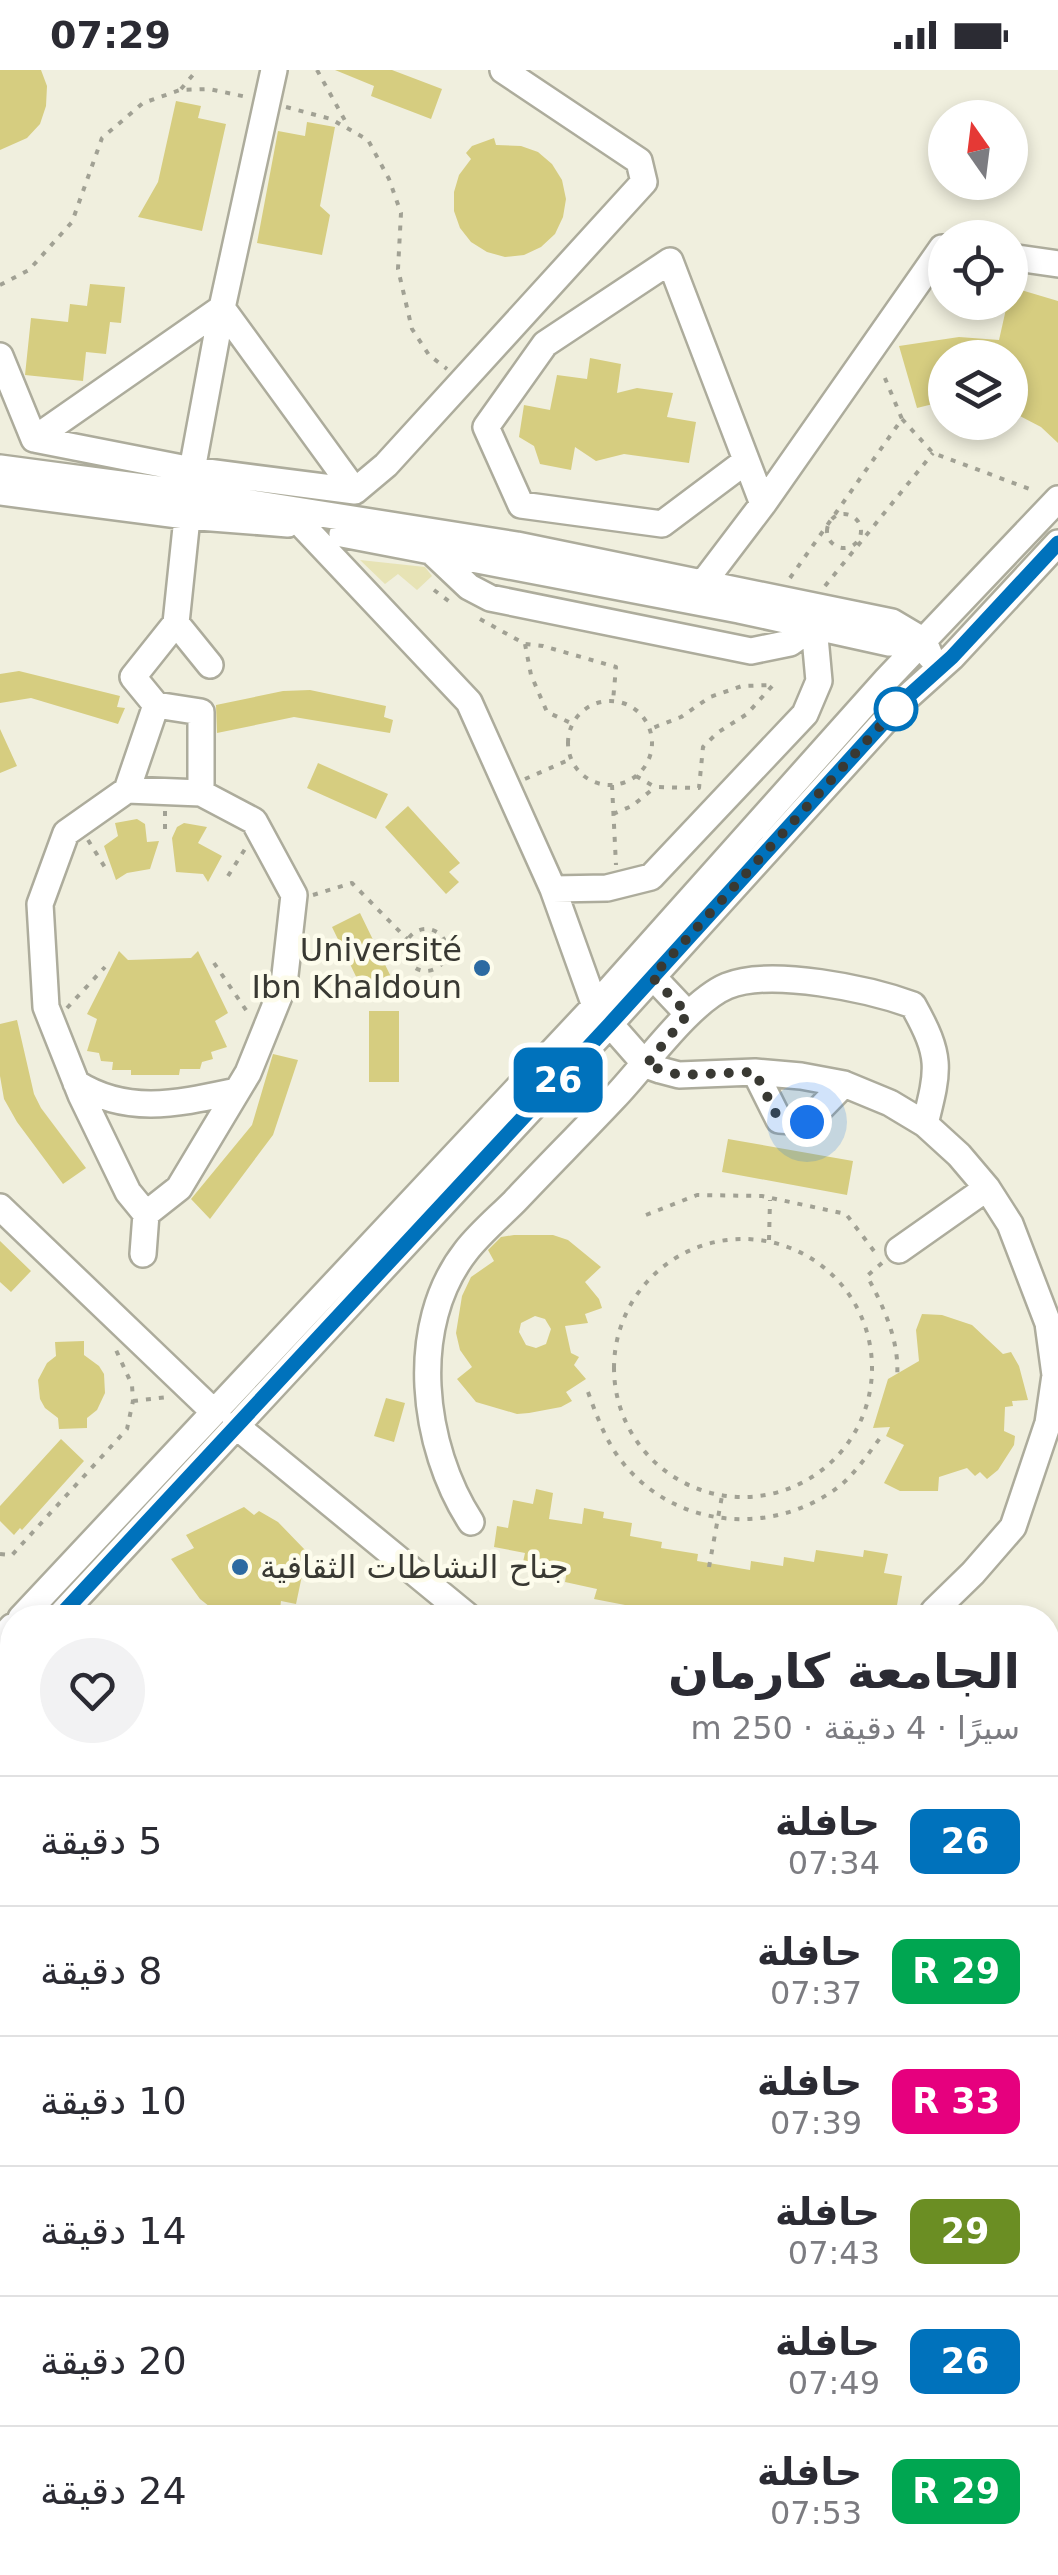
<!DOCTYPE html>
<html lang="ar">
<head>
<meta charset="utf-8">
<style>
  body { margin:0; font-family:"DejaVu Sans","Noto Naskh Arabic",sans-serif; background:#f2f2f3; color:#2b2b33; direction:rtl; height:100vh; display:flex; flex-direction:column; font-size:38px; white-space:nowrap }
  * { box-sizing:border-box; margin:0 }
  p { font-size:32px; color:#7c7c81 }
  .icon { flex:none; width:55px; height:55px; fill:none; stroke:currentColor; stroke-width:2; stroke-linecap:round; stroke-linejoin:round }
  .map { position:relative; flex:1; overflow:hidden; direction:ltr }
  .drawer { position:absolute; left:0px; top:1535px; width:1060px; height:970px; display:flex; flex-direction:column; background:#fff; border-radius:40px 40px 0 0; box-shadow:0 5px 15px #0003; direction:rtl }
  .drawer>* { flex:none }
  .badge { padding:0 20px; border-radius:15px; font-size:35px; line-height:65px }
  .needle { width:65px; rotate:346deg }
  .fabs { position:absolute; left:928px; top:30px; display:grid; gap:20px }
  .fabs a { display:grid; place-items:center; width:100px; height:100px; border-radius:50%; background:#fff; box-shadow:0 5px 15px #0003; font-size:50px }
  .you { position:absolute; width:50px; height:50px; margin:-25px; border:8px solid #fff; border-radius:50%; background:#1a73e8; box-shadow:0 0 0 15px #1a73e833 }
  .map>.badge { position:absolute; translate:-50% -50%; box-shadow:0 0 0 5px #fff }
  .round { display:grid; place-items:center; flex:none; width:105px; height:105px; border-radius:52px; background:#f2f2f3 }
  .headline { display:flex; align-items:center; justify-content:space-between; height:170px; padding:0 40px }
  h1 { font-size:48px; font-weight:600; line-height:75px }
  ul { padding:0; list-style:none }
  li { display:flex; align-items:center; gap:30px; height:130px; padding:0 40px; border-top:2px solid #e1e1e2 }
  li div { flex:1 }
  li b { display:block; font-size:38px }
  li em { font-style:normal }
  li .badge { min-width:110px; font-weight:700; text-align:center }
  .status { display:flex; justify-content:space-between; align-items:center; height:70px; padding:0 50px; background:#fff; direction:ltr }
  .status svg { height:28px; fill:currentColor }
  .map>svg:first-child { display:block }
  .green { fill:#e7e3b5 }
  .building { fill:#d6cd80; fill-rule:evenodd }
  .lines { fill:none; stroke-linecap:round; stroke-linejoin:round }
  .minor-casing { stroke:#adac9c; stroke-width:30 }
  .highway-casing { stroke:#d3d3d2; stroke-width:40 }
  .path { stroke:#a1a194; stroke-width:4; stroke-dasharray:5 8; stroke-linecap:butt }
  .minor { stroke:#fff; stroke-width:25 }
  .highway { stroke:#999143; stroke-width:35 }
  .line-casing { stroke:#fff; stroke-width:22 }
  .line { stroke:#0072bc; stroke-width:15 }
  .walk { stroke:#393933; stroke-width:10; stroke-dasharray:0 18 }
  .stop-dot { fill:#fff; stroke:#0072bc; stroke-width:5 }
  .poi-dot { fill:#2c6aa1; stroke:#fdfcec; stroke-width:4 }
  .labels { text-anchor:middle; dominant-baseline:central; stroke-width:9; stroke-linejoin:round; paint-order:stroke }
  .poi-label { font-size:32px; fill:#393933; stroke:#fdfcec; text-anchor:end }
</style>
</head>
<body>
<div class="status"><b>07:29</b><svg viewBox="0 0 49 12"><path d="M0 12V9h3v3zM5 12V6h3v6zM10 12V3h3v9zM15 12V0h3v12zM26 1h20v11H26zM47 4h2v5h-2z"/></svg></div>
<div class="map">
<svg width="1058" height="2505" viewBox="0 0 1058 2505">
  <rect width="100%" height="100%" fill="#f0efde"/>
  <path class="green" d="M360,490L425,497L432,506L417,520L398,504L385,514Z"/>
  <path class="building" d="M0,0H41L47,16L46,36L40,54L27,68L0,80Z
    M335,0H392L442,19L431,49L371,26L374,16Z
    M176,31L201,36L198,48L226,54L202,161L138,147L158,112Z
    M307,52L335,57L320,136L330,145L322,185L257,173L278,61L305,66Z
    M494,68L496,75L521,76L538,82L552,94L562,110L566,129L563,147L555,164L541,177L524,185L505,187L487,182L471,172L460,158L454,141V122L459,105L471,89L466,83L472,76Z
    M90,214L125,217L121,253L110,252L106,284L86,282L83,311L25,305L31,248L68,252L70,234L87,236Z
    M1011,217L1058,231V373L1041,357L1010,341V288H945V346L933,334L917,338L899,276L959,267L999,270Z
    M590,288L621,294L617,323L637,318L673,323L667,347L696,352L689,393L624,384L596,391L575,377L571,400L540,394L534,376L519,367L524,335L550,340L557,305L587,309Z
    M19,601L120,626L117,637L125,638L118,654L31,628L0,633V604Z
    M310,620L386,636L384,647L393,650L390,663L294,647L217,663L216,635L283,621Z
    M0,659L17,696L0,703Z
    M318,693L388,724L376,749L307,718Z
    M408,736L460,793L449,802L459,812L446,824L385,757Z
    M137,749L145,754L147,772L159,771L150,799L127,803L116,810L104,776L118,766L115,753Z
    M184,753L207,757L198,773L222,786L208,812L203,804L176,802L172,768L177,757Z
    M360,843L393,911L365,925L332,857Z
    M119,881L128,890L191,888L198,881L228,943L215,951L227,977L211,982L213,989L202,992L200,999H180L179,1005H131V1000H112L113,992L101,991L99,983L87,981L97,949L87,944Z
    M369,941H399V1012H369Z
    M17,950L34,1024L41,1038L86,1098L63,1114L17,1052L4,1029L0,1006V954Z
    M273,984L298,990L273,1065L210,1149L191,1129L252,1055Z
    M728,1069L853,1091L847,1125L722,1102Z
    M514,1165H553L568,1170L601,1197L585,1212L599,1229L602,1238L585,1244L588,1253L565,1256L571,1283L579,1287L574,1295L586,1309L566,1322L572,1331L561,1337L529,1343L517,1344L476,1332L457,1309L472,1297L460,1280L456,1263L462,1226L471,1207L494,1191L488,1180L501,1167ZM535,1246L545,1249L551,1259L546,1274L536,1278L526,1275L519,1262L521,1253Z
    M0,1171L31,1201L11,1222L0,1212Z
    M922,1244L942,1245L972,1255L1003,1284L1011,1282L1019,1296L1028,1330L1012,1331L1013,1336L1005,1337L1004,1361L1015,1366L1014,1375L998,1400L987,1409L980,1402L975,1406L967,1398L939,1407L938,1421H900L884,1413L904,1375L886,1366L890,1357L873,1358L888,1309L919,1291L916,1260Z
    M84,1271V1285L99,1296L104,1304L105,1323L97,1340L87,1348V1358L59,1359L58,1348L45,1338L40,1329L38,1310L47,1293L56,1286L55,1272Z
    M386,1328L405,1333L394,1372L374,1366Z
    M61,1369L84,1391L22,1460L20,1458L14,1465L0,1451V1436Z
    M536,1419L553,1423L549,1449L582,1454L584,1438L604,1442L603,1448L632,1453L630,1466L662,1472L661,1478L698,1484L697,1491L750,1500L751,1491L783,1496L784,1487L814,1492L816,1480L863,1487L864,1480L888,1484L884,1503L902,1506L895,1547L874,1544L873,1548H657L624,1541L625,1535L594,1529L597,1519L565,1512L567,1500L523,1492L525,1483L494,1477L497,1456L508,1458L513,1430L533,1434Z
    M244,1437L254,1445L259,1441L278,1452L307,1482L296,1534L281,1531L279,1548H224L200,1529L171,1489L194,1478L186,1465Z"/>
  <g class="lines">
    <defs>
      <path id="minor" d="M1010,187L1058,194
        M0,286L34,369L222,238L355,421
        M34,369L192,400L355,421L386,395L644,112L639,91L503,0
        M746,391L662,454L521,435L486,357L545,274L670,191L763,434
        M0,398L188,423L517,475L892,552L924,571L930,586
        M0,422L186,446L288,454
        M303,456L469,632L553,819L607,818L651,807L805,644L819,611L814,556L790,573L751,581L490,528L469,517L432,482
        M342,464L739,540L889,573L926,572
        M703,513L763,434L942,178H945
        M176,553L192,400L222,238L274,0
        M156,635L133,607L176,553L210,595
        M127,720L156,635L201,642V723
        M553,819L595,936
        M653,907L688,944
        M610,954L646,995L660,1000L679,1005L755,1002L801,1006L844,1014L890,1033L925,1054L959,1085L987,1118L1010,1154L1048,1253L1055,1305L1048,1353L1013,1457L973,1503L934,1541
        M755,1002L779,1050L807,1052L844,1014
        M76,1013C128,1046 180,1033 237,1021
        M0,1137L213,1341
        M899,1180L987,1118
        M143,1184L146,1144L179,1118L248,1003L284,914L294,825L254,751L201,723L127,720L66,763L40,834L46,937L81,1025L128,1122L146,1144
        M235,1355L470,1548
        M471,1452C422,1377 407,1256 466,1181C480,1163 498,1148 514,1132C547,1097 581,1063 614,1028C644,997 689,932 727,916C771,898 869,919 913,935C942,987 939,998 925,1054
        M21,1548L595,936L887,609L1058,429
        M58,1548L610,954L903,631L952,587L1058,473
        M0,1570L12,1557
        M0,1611L12,1597
        M1048,1667L1058,1657
        M0,1761L12,1747
        M1048,1939L1058,1948
        M0,2037L12,2048
        M1048,2179L1058,2184
        M0,2254L12,2264
        M0,2371L12,2356
        M0,2449L12,2461
        M1048,2459L1058,2452
        M44,2492L57,2505
        M290,2492L309,2505
        M630,2492L645,2505
        M684,2492L699,2505
        M1019,2492L1020,2505
        M177,2505L190,2492
        M814,2505L823,2492
        M857,2505L875,2492"/>
      <path id="highway" d="M0,2186L12,2195
        M0,2227L12,2238
        M329,2492L344,2505
        M379,2492L394,2505"/>
    </defs>
    <use href="#minor" class="minor-casing"/>
    <use href="#highway" class="highway-casing"/>
    <path class="path" d="M317,0L348,56
      M181,19L197,0
      M286,37L331,49L368,70L389,109L401,143L398,199L412,259L429,285L447,299
      M0,215L29,200L72,152L102,68L143,33L180,20L209,19L247,27
      M902,349L933,383L1035,421
      M827 461a17 17 0 1 1 34 0a17 17 0 1 1-34 0Z
      M790,508L902,349L882,301
      M825,516L933,383
      M434,520L450,532
      M480,549L525,574L543,576L616,597L613,631
      M525,574L531,605L547,642L573,654
      M568 673a42 42 0 1 1 84 0a42 42 0 1 1-84 0Z
      M636,706L655,717L699,718L703,677L717,663L747,644L773,615L742,616L710,627L681,647L650,659
      M525,709L571,689
      M612,715L616,795
      M165,741V766
      M613,744L632,736L654,718
      M88,770L106,799
      M228,806L245,779
      M313,825L352,813L407,869
      M405 880a21 21 0 1 1 42 0a21 21 0 1 1-42 0Z
      M214,893L248,943
      M67,938L105,897
      M646,1145L697,1125L762,1126L846,1144L877,1185
      M614 1298a129 129 0 1 1 258 0a129 129 0 1 1-258 0Z
      M769,1170L770,1130
      M882,1193L867,1206C884,1237 900,1272 897,1308
      M588,1322C596,1344 604,1366 617,1385C669,1459 772,1469 841,1415C856,1402 869,1383 880,1368
      M133,1331L168,1327
      M0,1484L12,1485L127,1359L133,1331L132,1315L116,1280
      M709,1497L722,1426"/>
    <use href="#minor" class="minor"/>
    <use href="#highway" class="highway"/>
  </g>
  <g class="lines">
    <defs>
      <path id="line" d="M58,1548L610,954L903,631L952,587L1058,473"/>
    </defs>
    <use href="#line" class="line-casing"/>
    <use href="#line" class="line"/>
    <path class="walk" d="M807,1052L779,1050L755,1002L679,1005L646,995L688,944L652,907L903,631L896,639"/>
  </g>
  <circle class="stop-dot" cx="896" cy="639" r="20"/>
  <g class="poi-dot">
    <circle cx="482" cy="898" r="10"/>
    <circle cx="240" cy="1497" r="10"/>
  </g>
  <g class="labels">
    <g class="poi-label">
      <text x="462" y="880">Université<tspan x="462" dy="37">Ibn Khaldoun</tspan></text>
      <text x="260" y="1497" text-anchor="start">جناح النشاطات الثقافية</text>
    </g>
  </g>
</svg>
<div class="fabs">
<a><svg class="needle" viewBox="-14 -14 28 28"><path d="M0-13l5 13h-10z" fill="#e53935"/><path d="M0 13l5-13h-10z" fill="#7c7c81"/></svg></a>
<a><svg class="icon" aria-label="locate" viewBox="0 0 24 24"><circle cx="12" cy="12" r="6"/><path d="M12 2v4M12 18v4M2 12h4M18 12h4"/></svg></a>
<a><svg class="icon" aria-label="layers" viewBox="0 0 24 24"><path d="M12 4l9 5-9 5-9-5zM3 14l9 5 9-5"/></svg></a>
</div>
<div class="you" style="left:807px;top:1052px"></div>
<b class="badge" style="left:558px;top:1010px;background:#0072bc;color:#fff">26</b>
<section class="drawer">
<div class="headline"><div><h1>الجامعة كارمان</h1><p>سيرًا · 4 دقيقة · 250 m</p></div><a class="round"><svg class="icon" aria-label="heart" viewBox="0 0 24 24"><path d="M12 20l-8-8c-3-5 5-10 8-4 3-6 11-1 8 4z"/></svg></a></div>
<ul>
<li><span class="badge" style="background:#0072bc;color:#fff">26</span><div><b>حافلة</b><p>07:34</p></div><em>5 دقيقة</em></li>
<li><span class="badge" style="background:#00a651;color:#fff">29 R</span><div><b>حافلة</b><p>07:37</p></div><em>8 دقيقة</em></li>
<li><span class="badge" style="background:#e6007e;color:#fff">33 R</span><div><b>حافلة</b><p>07:39</p></div><em>10 دقيقة</em></li>
<li><span class="badge" style="background:#6b8e23;color:#fff">29</span><div><b>حافلة</b><p>07:43</p></div><em>14 دقيقة</em></li>
<li><span class="badge" style="background:#0072bc;color:#fff">26</span><div><b>حافلة</b><p>07:49</p></div><em>20 دقيقة</em></li>
<li><span class="badge" style="background:#00a651;color:#fff">29 R</span><div><b>حافلة</b><p>07:53</p></div><em>24 دقيقة</em></li>
</ul>
</section>
</div>
</body>
</html>
